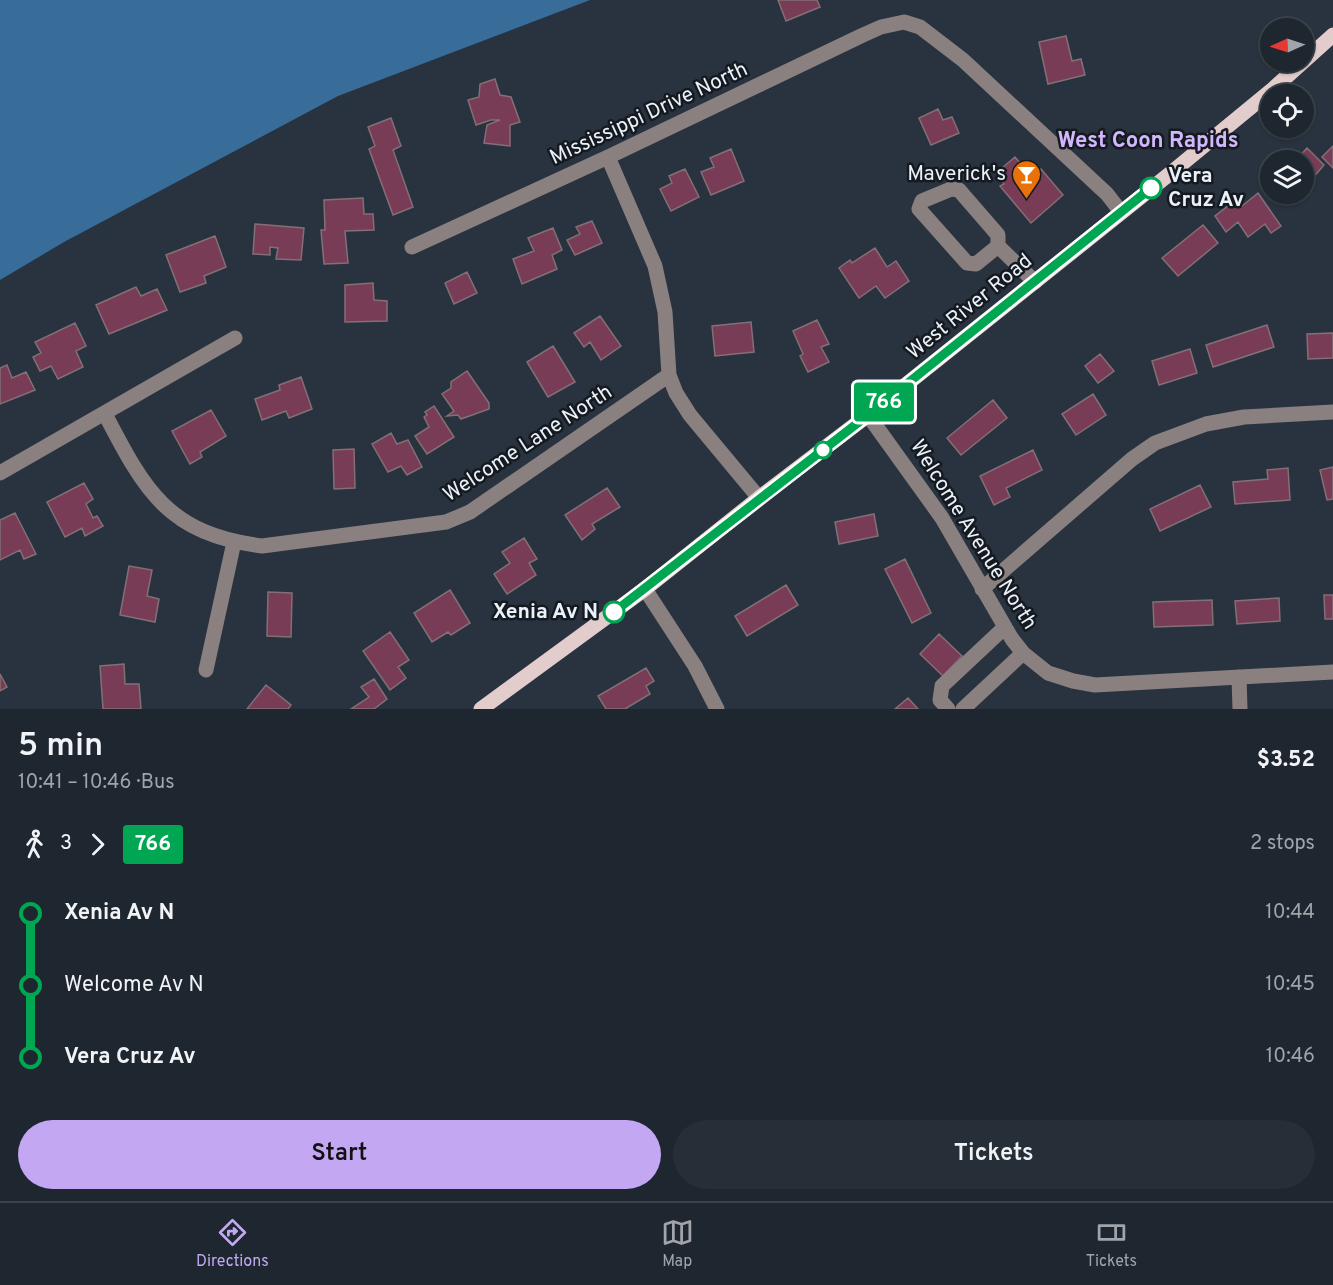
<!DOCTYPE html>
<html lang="en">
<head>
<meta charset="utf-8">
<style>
  body { margin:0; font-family:Overpass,sans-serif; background:#262e37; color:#f1f3f6; height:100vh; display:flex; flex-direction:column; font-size:22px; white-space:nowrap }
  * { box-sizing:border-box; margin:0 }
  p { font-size:20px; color:#a1a5aa }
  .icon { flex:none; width:33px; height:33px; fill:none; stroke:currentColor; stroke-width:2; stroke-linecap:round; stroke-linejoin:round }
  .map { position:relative; height:709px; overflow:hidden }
  .side { display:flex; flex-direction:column; background:#1e262f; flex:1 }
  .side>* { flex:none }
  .badge { padding:0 12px; border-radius:4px; font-size:21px; line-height:39px }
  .needle { width:39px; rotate:267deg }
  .tools { position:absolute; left:1260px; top:18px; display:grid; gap:12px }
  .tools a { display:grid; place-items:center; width:54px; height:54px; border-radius:50%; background:#1e262f; box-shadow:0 2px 4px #0004,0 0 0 2px #3c434b; font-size:30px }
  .map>.badge { position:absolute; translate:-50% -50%; box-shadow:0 0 0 3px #fff }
  .legs { display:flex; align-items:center; gap:9px; height:66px; padding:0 18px; font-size:20px }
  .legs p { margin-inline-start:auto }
  .summary { display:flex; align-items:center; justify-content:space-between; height:102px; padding:0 18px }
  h1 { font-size:33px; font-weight:600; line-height:45px }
  .button { display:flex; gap:12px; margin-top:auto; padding:12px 18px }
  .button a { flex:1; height:69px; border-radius:36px; background:#c3a7f2; color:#111; font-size:24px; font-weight:600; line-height:69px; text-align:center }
  .button a+a { background:#262e37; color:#f1f3f6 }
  ul { padding:0 18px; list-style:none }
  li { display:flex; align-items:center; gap:21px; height:72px; font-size:22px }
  li i { display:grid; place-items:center; width:9px; height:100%; margin:0 8px; background:currentColor }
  li i::after { content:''; width:15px; height:15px; margin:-8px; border:4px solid; border-radius:50%; background:#1e262f }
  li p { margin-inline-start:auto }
  li:first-child i { background:linear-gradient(#0000 50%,currentColor 0) }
  li:last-child i { background:linear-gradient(currentColor 50%,#0000 0) }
  .tabs { display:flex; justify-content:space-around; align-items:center; height:84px; border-top:2px solid #3c434b; background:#1e262f; font-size:16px; color:#a1a5aa }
  .tabs a { display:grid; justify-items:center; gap:3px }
  .tabs .on { color:#c3a7f2 }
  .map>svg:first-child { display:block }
  .water { fill:#386d99 }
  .building { fill:#793c56; stroke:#836f76; stroke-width:1.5 }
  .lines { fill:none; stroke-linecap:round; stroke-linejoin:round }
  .minor { stroke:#8a807f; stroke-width:15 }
  .major { stroke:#e2cdcc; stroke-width:15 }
  .line-1-casing { stroke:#fff; stroke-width:14 }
  .line-1 { stroke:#00a651; stroke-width:9 }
  .stop-1-dot { fill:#fff; stroke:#00a651; stroke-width:3 }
  .labels { text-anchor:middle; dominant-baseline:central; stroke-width:5; stroke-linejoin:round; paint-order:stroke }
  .street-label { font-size:21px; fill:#eaf1f9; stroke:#151a20 }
  .poi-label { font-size:21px; fill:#eaf1f9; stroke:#151a20; text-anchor:end }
  .stop-label { font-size:21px; font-weight:bold; fill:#eaf1f9; stroke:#151a20; text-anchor:start }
  .neighbourhood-label { font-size:22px; font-weight:bold; fill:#d1b7fd; stroke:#151a20 }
</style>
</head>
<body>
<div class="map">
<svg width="1333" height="709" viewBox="0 0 1333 709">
  <rect width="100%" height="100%" fill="#28333f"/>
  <path class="water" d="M0,0H590L338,96L64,242L0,280Z"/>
  <path class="building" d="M778,0H817L820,7L786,21Z
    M1066,36L1072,61L1081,59L1085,75L1048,84L1039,42Z
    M495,79L500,95L511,97L520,122L510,125V146L484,143L487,125L500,120H491L476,125L468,100L479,97L480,84Z
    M938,109L943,120L952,117L959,133L931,145L919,118Z
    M391,118L401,146L393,150L413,207L393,215L369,149L375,146L368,127Z
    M1333,146V168L1322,157Z
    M1307,148L1324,165L1304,188V160H1296Z
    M731,149L744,181L711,195L701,172L714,167L710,158Z
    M1015,157L1032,177L1041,169L1063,195L1031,223L1000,186L1004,184L996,173Z
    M685,169L699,197L671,211L660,189L672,183L669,176Z
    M1258,193L1281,226L1271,233L1265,224L1248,237L1238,222L1226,232L1215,216L1237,199L1242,206Z
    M363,198L364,214H373L374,230L345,231L348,263L324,264L321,230H325L324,200Z
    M592,221L602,243L575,255L567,240L580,234L576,227Z
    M255,224L304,228L301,260L276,259L278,248L270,247V255L253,254Z
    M1203,225L1218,243L1178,276L1162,258Z
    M553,228L562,250L552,255L557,269L522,284L513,259L534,251L528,238Z
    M215,236L226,267L204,276L206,283L180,292L166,255Z
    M875,248L887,267L896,261L909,281L885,298L876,286L859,298L839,268L850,260L852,263Z
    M467,272L477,293L454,304L445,283Z
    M373,283L374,300L387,301V321L345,322V285Z
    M136,287L141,296L157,289L167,310L109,334L96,305Z
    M600,316L621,346L601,360L590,342L584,347L574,333Z
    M817,320L829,344L821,347L829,362L808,372L800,356L803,354L793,331Z
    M751,322L754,352L715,356L712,326Z
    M75,323L86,346L76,351L83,367L58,379L51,366L40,371L33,357L41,353L35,342Z
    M1267,325L1274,347L1213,367L1206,345Z
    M1333,333V358L1308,359L1307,334Z
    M553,346L575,382L548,397L527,362Z
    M1190,349L1197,373L1159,385L1152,361Z
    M1100,354L1114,371L1098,383L1085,366Z
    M7,365L12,378L26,372L35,390L0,404V368Z
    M467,371L489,403V409L461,419L458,415L447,416L454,411L442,394L451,388V382Z
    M301,377L312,409L289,418L286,411L262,420L255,399L280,390L279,385Z
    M1093,394L1106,415L1076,435L1062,414Z
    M993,400L1007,418L961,455L947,438Z
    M434,406L454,437L427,454L415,436L429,427L424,417L427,415L425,412Z
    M211,410L226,436L200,452L202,457L190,464L172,431Z
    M391,433L397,444L408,440L422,467L407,475L401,466L388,472L372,444Z
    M354,449L355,488L334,489L333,450Z
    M1033,450L1042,470L1006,488L1010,497L994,505L980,476Z
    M1333,467V499L1327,500L1320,470Z
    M1288,468L1290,500L1235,504L1233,482L1268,479L1267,470Z
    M84,483L93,499L86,504L93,518L97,516L103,526L85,536L82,528L65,537L47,502Z
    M1200,485L1211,507L1160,531L1150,509Z
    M607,488L620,507L592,524L595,529L582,540L565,515Z
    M15,513L36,554L24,559L20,550L0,560V520Z
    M874,514L878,536L839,544L835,522Z
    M524,538L537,559L529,563L536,575L507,594L494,574L510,563L502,552Z
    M905,559L931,613L912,623L885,569Z
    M129,566L152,570L147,596L159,599L155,622L120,615Z
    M786,585L798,605L747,636L735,616Z
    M450,590L470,623L451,635L448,632L432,642L414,613Z
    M268,592L292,593L291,637L267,636Z
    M1324,595H1333V619H1325Z
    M1279,598L1280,621L1237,624L1235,601Z
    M1212,600L1213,625L1154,627L1153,602Z
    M390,632L409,660L398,667L406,678L390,690L363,651Z
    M939,634L962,656L943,676L920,654Z
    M124,664L125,684H139L141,709H103L100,666Z
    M646,668L654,681L646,686L650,694L625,709H606L598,696Z
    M0,674L7,687L0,691Z
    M374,679L387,699L374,709H351L369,697L361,687Z
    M266,685L291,705L288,709H247Z
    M908,698L918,709H895Z"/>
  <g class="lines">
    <path class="minor" d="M608,157L655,266L665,312L669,375L676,393L690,415L759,498
      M998,246L976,264L967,263L919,209L922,201L951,189L959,190L998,235V246L1035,282
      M412,247L608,157L863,35L881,27L904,22L920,27L963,60L1107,194L1121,212
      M105,414C145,491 168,534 262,546L446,522L470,512L669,375
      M868,415L942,518L1012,639L1023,653L1048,673L1073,681L1095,685L1333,672
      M0,473L235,338
      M645,589L695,666L717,709
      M982,589L1132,459L1155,443L1206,424L1244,417L1333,412
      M206,670L234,542
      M1239,677L1240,709
      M948,709L940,700L942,686L1005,627
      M963,709L1023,653"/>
    <path class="major" d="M481,709L645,589L759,498L868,415L1172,172L1273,89L1333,35"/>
  </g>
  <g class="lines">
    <defs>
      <path id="line-1" d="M614,612L868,415L1151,188"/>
    </defs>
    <use href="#line-1" class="line-1-casing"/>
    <use href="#line-1" class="line-1"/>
  </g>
  <defs>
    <symbol id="bar-pin" viewBox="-11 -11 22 30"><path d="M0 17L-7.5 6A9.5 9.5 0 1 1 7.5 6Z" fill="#e8710a" stroke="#151a20"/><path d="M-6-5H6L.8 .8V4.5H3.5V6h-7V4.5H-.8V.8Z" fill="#fff"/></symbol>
  </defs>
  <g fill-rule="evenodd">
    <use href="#bar-pin" x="1010" y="158" width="33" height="45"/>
  </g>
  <g class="stop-1-dot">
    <circle cx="1151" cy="188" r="10"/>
    <circle cx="823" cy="450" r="8"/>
    <circle cx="614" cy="612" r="10"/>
  </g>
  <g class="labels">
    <g class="street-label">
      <text transform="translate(649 114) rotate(-25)">Mississippi Drive North</text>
      <text transform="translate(970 307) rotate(-39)">West River Road</text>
      <text transform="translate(528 444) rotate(-33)">Welcome Lane North</text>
      <text transform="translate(973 535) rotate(58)">Welcome Avenue North</text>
    </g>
    <g class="poi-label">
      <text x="1006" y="174">Maverick's</text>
    </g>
    <g class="stop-label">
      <text x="1168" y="176">Vera<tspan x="1168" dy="24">Cruz Av</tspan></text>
      <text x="598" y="612" text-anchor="end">Xenia Av N</text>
    </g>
    <g class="neighbourhood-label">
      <text x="1148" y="141">West Coon Rapids</text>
    </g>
  </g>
</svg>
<div class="tools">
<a><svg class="needle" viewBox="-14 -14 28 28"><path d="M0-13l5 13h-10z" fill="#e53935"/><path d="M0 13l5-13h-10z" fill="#a1a5aa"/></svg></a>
<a><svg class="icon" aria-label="locate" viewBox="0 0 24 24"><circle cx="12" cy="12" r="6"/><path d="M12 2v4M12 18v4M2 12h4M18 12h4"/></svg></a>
<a><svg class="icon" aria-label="layers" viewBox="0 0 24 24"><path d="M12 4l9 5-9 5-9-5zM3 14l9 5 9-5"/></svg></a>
</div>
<b class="badge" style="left:884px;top:402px;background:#00a651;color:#fff">766</b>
</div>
<section class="side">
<div class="summary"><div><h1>5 min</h1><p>10:41 – 10:46 · Bus</p></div><b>$3.52</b></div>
<div class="legs"><svg class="icon" aria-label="walk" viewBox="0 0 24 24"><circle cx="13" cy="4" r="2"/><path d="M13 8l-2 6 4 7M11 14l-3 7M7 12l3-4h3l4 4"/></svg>3<svg class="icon" aria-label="forward" viewBox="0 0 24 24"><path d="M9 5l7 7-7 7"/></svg><b class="badge" style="background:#00a651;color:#fff">766</b><p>2 stops</p></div>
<ul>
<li><i style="color:#00a651"></i><b>Xenia Av N</b><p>10:44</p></li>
<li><i style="color:#00a651"></i><span>Welcome Av N</span><p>10:45</p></li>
<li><i style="color:#00a651"></i><b>Vera Cruz Av</b><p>10:46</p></li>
</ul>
<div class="button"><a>Start</a><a>Tickets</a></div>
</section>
<nav class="tabs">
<a class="on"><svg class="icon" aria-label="directions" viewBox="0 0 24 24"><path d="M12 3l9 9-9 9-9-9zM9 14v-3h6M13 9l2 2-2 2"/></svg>Directions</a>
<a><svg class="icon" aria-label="map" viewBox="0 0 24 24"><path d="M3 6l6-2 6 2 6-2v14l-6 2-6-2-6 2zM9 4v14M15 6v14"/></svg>Map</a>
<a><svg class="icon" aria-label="tickets" viewBox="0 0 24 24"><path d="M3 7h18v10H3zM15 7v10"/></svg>Tickets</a>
</nav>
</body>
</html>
